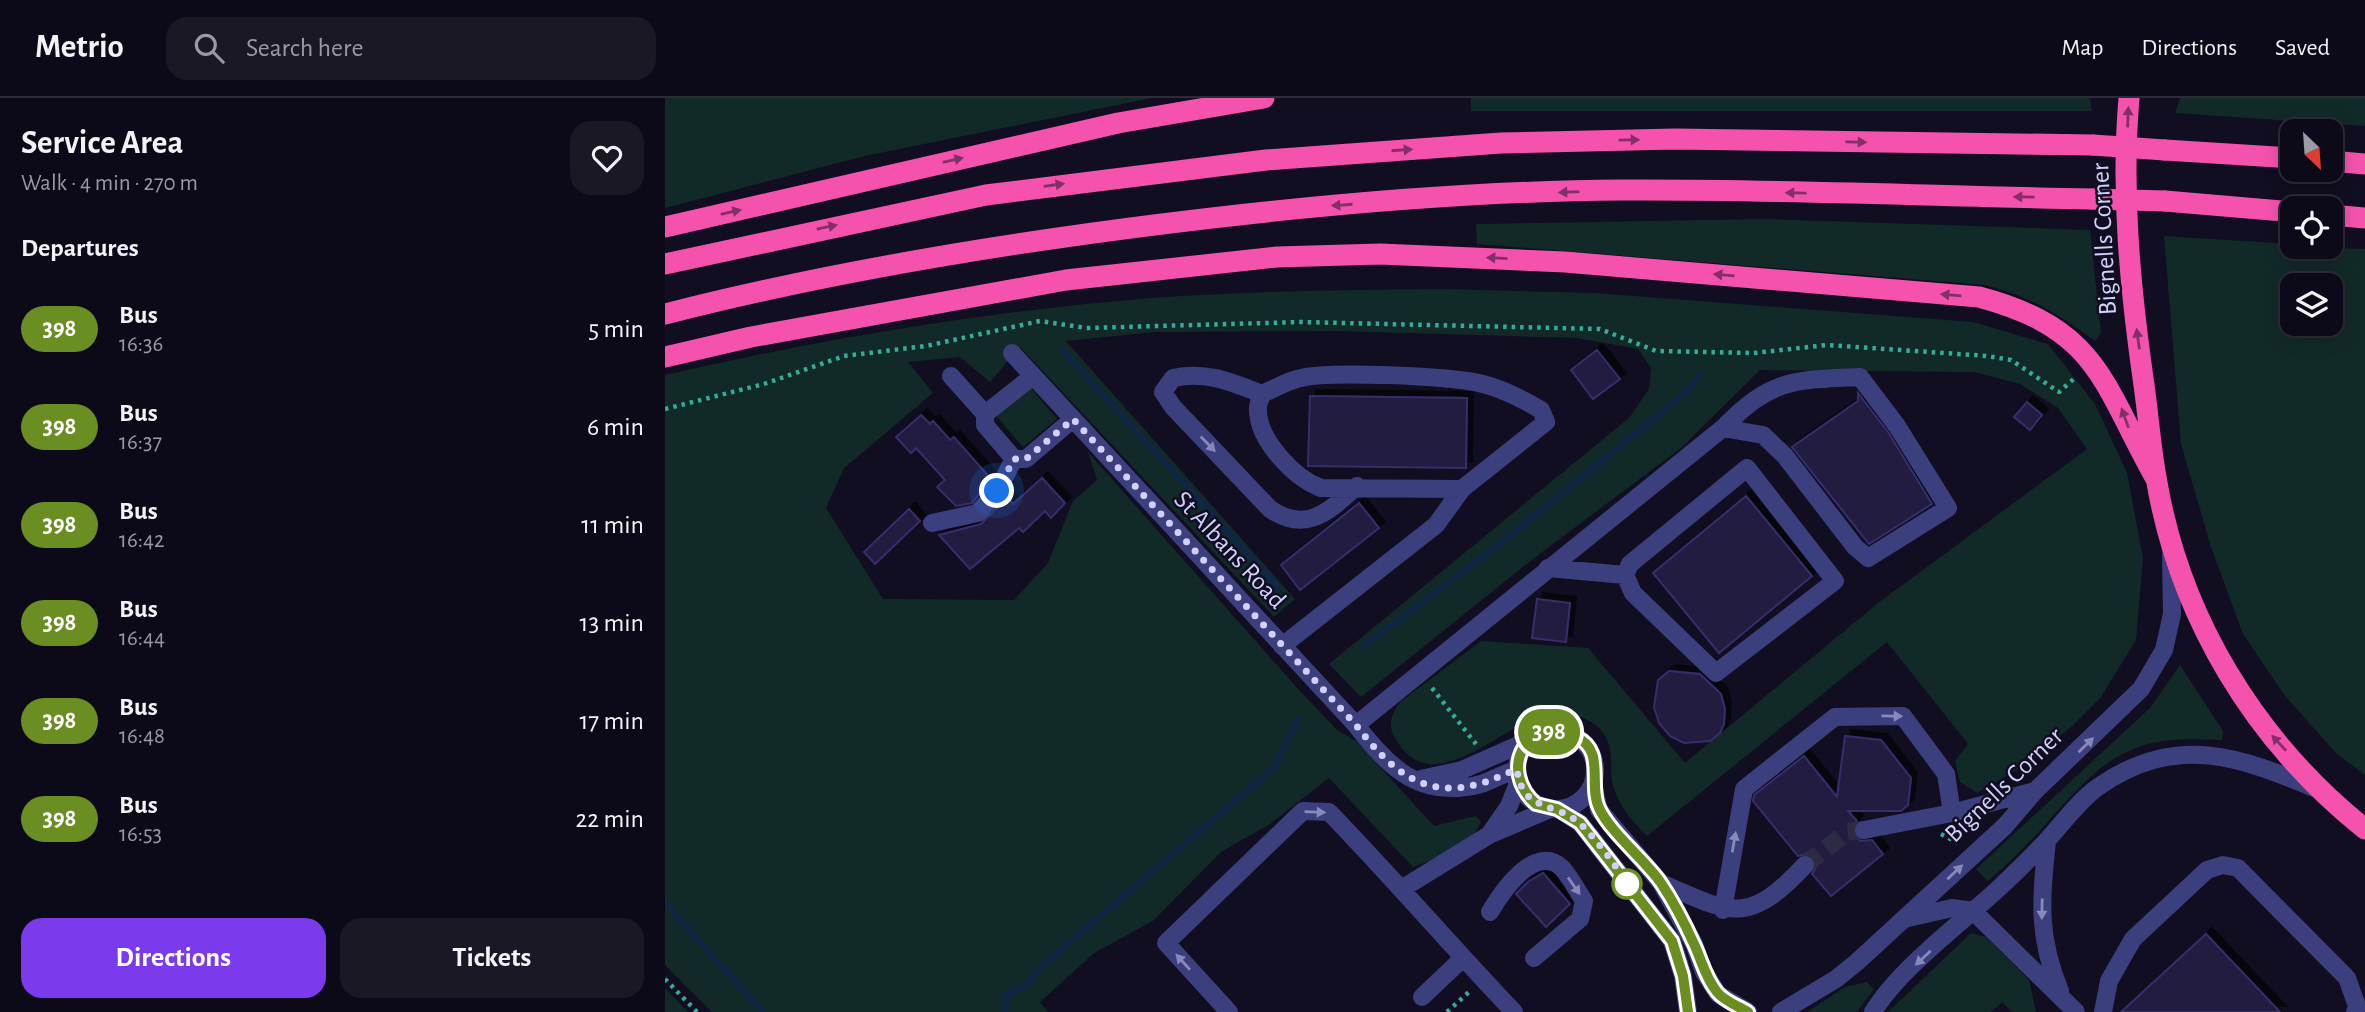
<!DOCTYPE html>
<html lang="en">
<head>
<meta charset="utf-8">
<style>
  body { margin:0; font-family:"Alegreya Sans",sans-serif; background:#1a1825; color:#f1f3f6; height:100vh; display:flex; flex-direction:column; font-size:26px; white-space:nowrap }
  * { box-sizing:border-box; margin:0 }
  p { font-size:23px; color:#9a9aa2 }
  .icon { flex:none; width:38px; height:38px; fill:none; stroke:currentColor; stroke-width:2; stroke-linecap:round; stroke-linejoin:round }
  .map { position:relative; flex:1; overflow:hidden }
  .side { display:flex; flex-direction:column; background:#0c0a18; width:665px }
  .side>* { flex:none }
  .badge { padding:0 14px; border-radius:23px; font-size:24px; line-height:46px }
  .needle { width:46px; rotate:155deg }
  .buttons { position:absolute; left:1615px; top:21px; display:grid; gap:14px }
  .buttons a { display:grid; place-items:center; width:63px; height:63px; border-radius:14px; background:#0c0a18; box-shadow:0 4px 18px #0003,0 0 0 2px #2c2b37; font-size:35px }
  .you { position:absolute; width:35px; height:35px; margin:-18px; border:5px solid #fff; border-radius:50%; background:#1a73e8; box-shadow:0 0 0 10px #1a73e833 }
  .map>.badge { position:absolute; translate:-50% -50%; box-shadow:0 0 0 4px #fff }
  h2 { padding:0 21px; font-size:26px; line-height:63px }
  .round { display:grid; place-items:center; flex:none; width:74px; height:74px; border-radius:21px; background:#1a1825 }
  .overview { display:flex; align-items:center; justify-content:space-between; height:119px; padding:0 21px }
  h1 { font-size:33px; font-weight:700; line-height:52px }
  .cta { display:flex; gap:14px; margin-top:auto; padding:14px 21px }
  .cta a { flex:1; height:80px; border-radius:21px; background:#7c3aed; color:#fff; font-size:28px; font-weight:700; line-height:80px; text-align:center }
  .cta a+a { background:#1a1825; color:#f1f3f6 }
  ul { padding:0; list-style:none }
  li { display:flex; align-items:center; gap:21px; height:98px; padding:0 21px }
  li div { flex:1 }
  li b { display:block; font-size:26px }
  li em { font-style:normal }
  li .badge { min-width:77px; font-weight:700; text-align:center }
  header { display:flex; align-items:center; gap:42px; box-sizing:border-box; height:98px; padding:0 35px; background:#0c0a18; border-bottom:2px solid #2c2b37 }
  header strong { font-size:33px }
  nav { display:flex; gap:38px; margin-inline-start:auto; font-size:24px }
  .search { width:490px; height:63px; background:#1a1825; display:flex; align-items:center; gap:18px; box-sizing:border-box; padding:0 24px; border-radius:21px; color:#9a9aa2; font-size:26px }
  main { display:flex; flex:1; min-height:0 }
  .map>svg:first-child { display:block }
  .green { fill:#122a27; fill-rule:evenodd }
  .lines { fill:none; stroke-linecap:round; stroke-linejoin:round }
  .stream { stroke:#102743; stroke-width:7 }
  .building { fill:#201b40; stroke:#362f6b; stroke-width:2; filter:url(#shadow) }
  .minor-tunnel { stroke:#2d2b41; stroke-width:18; stroke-dasharray:18 9; stroke-linecap:butt }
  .path { stroke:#35ac9b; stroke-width:4.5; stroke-dasharray:3.5 5; stroke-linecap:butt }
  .minor { stroke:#3c3f7d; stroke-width:18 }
  .highway { stroke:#f552ae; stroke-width:21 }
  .highway-bridge { stroke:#f552ae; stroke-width:21 }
  .oneway { fill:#823067 }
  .oneway2 { fill:#8788bc }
  .line-casing { stroke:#fff; stroke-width:16 }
  .line { stroke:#6b8e23; stroke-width:10 }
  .walk { stroke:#d2d0fc; stroke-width:7; stroke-dasharray:0 12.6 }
  .stop-dot { fill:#fff; stroke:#6b8e23; stroke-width:3.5 }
  .labels { text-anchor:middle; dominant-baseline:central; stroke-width:5; stroke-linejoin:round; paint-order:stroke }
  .street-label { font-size:26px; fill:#d2d0fc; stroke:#100e20 }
</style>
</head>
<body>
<header>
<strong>Metrio</strong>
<div class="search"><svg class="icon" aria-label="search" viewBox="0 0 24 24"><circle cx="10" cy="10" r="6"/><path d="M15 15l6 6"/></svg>Search here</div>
<nav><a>Map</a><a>Directions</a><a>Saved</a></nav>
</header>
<main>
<section class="side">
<div class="overview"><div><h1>Service Area</h1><p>Walk · 4 min · 270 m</p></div><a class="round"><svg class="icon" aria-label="heart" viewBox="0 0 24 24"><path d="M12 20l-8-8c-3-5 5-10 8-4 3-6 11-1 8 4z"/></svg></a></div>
<h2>Departures</h2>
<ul>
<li><span class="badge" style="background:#6b8e23;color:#fff">398</span><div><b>Bus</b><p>16:36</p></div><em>5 min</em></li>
<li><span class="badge" style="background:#6b8e23;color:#fff">398</span><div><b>Bus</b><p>16:37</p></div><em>6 min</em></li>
<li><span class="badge" style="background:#6b8e23;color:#fff">398</span><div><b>Bus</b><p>16:42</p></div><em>11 min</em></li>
<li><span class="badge" style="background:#6b8e23;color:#fff">398</span><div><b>Bus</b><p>16:44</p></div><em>13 min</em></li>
<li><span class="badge" style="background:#6b8e23;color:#fff">398</span><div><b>Bus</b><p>16:48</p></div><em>17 min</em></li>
<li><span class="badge" style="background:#6b8e23;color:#fff">398</span><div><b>Bus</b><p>16:53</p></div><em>22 min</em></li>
</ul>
<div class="cta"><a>Directions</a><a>Tickets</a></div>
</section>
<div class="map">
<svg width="1700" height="914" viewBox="0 0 1700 914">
  <defs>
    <filter id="shadow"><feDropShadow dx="6" dy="-6" stdDeviation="0" flood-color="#0009"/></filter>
  </defs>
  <rect width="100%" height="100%" fill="#100e20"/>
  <path class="green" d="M0,0H487L200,58L0,110Z
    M806,0H1425L1427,13H806Z
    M1515,0H1700V28L1510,15Z
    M1097,121L1425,132L1436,235L1430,243C1392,215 1366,199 1320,187L812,146L811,126Z
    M1499,138L1627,146L1628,149L1700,151V677L1671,655L1620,598L1578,536L1546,449L1516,346ZM1628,187H1666V226H1628Z
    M778,191L930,195L1308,224L1383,246L1430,306L1462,375L1478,460L1471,542L1436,599L1406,629L1353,671L1312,695L1295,684L1290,663L1303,646L1222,544L982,738C968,724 956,711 949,691C941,668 956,644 926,624C920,620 904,613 897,613C847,612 768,714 729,638C722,625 728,614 735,604L816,543L923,550L1020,665L1213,505L1422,351L1393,310L1355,286L1309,274L1095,272L1016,350L868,461L696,599L664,566L964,320L984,291L986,270L973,251L912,240L673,233L490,234L401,243L630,501L609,519L355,249L325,284L295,259L243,264L268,295L179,370L161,410L218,501L349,502L383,465L408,403L432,382L423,354L634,592L672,632L691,643L769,728L810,718L816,723C809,748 770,761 748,769L664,680L605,726L556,754L488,823L429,855L375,904L383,914H47L0,867V277C160,240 323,213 487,200C584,193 681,192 778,191Z
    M365,289L392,321L358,349L331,318Z
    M1515,567L1558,633L1557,642C1534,641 1510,640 1487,645C1438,657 1413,691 1381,726C1363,746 1343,765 1323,783L1311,771L1485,610Z
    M1306,835L1321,839L1364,882L1371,914H1347L1337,904L1326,914H1223Z
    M1202,884L1209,891L1192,914H1142L1180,889Z
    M0,890L23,914H0Z"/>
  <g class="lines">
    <path class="stream" d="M398,253L613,489
      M700,548L840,442L1012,302L1036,277
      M0,805L98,914
      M340,914L341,897L360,888L378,867L608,671L633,622"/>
  </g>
  <path class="building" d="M932,252L955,281L928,301L906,272Z
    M1193,295L1223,334L1267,406L1204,446L1127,349L1193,303Z
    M645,298L802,300L801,370L643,368Z
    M1362,304L1377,317L1365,332L1349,319Z
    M256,317L265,326L268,323L285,342L289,339L326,381L307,405L291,408L272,389L280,382L251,350L246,355L231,339Z
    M377,380L400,405L386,420L380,413L358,434L354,430L305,471L274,437L316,426L342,399L348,406Z
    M1081,398L1147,478L1054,555L988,475Z
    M694,405L714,430L635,492L616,467Z
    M244,411L255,423L210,466L199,454Z
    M872,501L905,505L901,544L867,540Z
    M1004,573L1035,576L1056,596L1060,611L1059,626L1055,635L1045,643L1019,645L1005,638L994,625L989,609L993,582Z
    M1180,638L1216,642L1246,680L1243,707L1236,713H1183L1192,723L1188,729L1190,739L1196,743L1207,742L1218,756L1166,798L1147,776L1151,769L1148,760L1142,756L1133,758L1088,703L1089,697L1139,658L1172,699Z
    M878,775L905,806L881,829L851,796L863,784Z
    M1541,836L1615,914H1456Z"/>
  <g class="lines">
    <path class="minor-tunnel" d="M1140,767L1182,734L1199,732"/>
    <path class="path" d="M0,311L99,286L179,258L261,248L375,223L421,230L636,224L935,231L991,253L1089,255L1162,247L1322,258L1346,262L1394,294L1412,278
      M767,590L811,646
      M1276,736L1293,745
      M0,881L32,914
      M782,914L804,894"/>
    <path class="minor" d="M347,255L691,627C724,670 756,702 816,686C828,682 839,675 852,672
      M286,278L320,316
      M368,278L320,316V327L349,361H361L408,321
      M597,296C566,284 542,273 508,280L498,294L508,309L605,411C642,436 664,413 692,388
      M1082,370L1170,483L1051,575L968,495L960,477L965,466Z
      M267,425L313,415L332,393L349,361
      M883,470L960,477
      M617,548L771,427L797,391L881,324L876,312C859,302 838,291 818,286C789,278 658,272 632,281C620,284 609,291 597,296C596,300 592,307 593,312C593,342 629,380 656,390L797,391
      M691,627L1058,330C1107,280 1128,282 1195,279L1232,328L1283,410L1203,460L1190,449L1120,358L1098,337L1058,330
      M852 672a39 39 0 1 1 78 0a39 39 0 1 1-78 0Z
      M756,681L797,672L867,641
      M928,687L934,712L996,785L1029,846L1039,874L1053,896L1083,914
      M893,711L915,725L1007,843L1018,878L1023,914
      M1199,732L1287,715L1370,693
      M824,737L844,708L854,683
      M1382,743C1376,802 1372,837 1395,893
      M996,785C1066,815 1082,829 1140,767
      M738,790L824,737L885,711
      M1058,812L1079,691L1170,619L1238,618L1281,676L1287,715
      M825,814C836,795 870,744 897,770C905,779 912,792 919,803L915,821L869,860
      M1243,820L1287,810L1308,813L1411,914
      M757,899L798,860
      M564,914L501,845L638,713L664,714C727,779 786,848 849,914
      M1116,914L1171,881L1192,864L1340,728L1370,693L1476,591L1499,552L1507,516L1506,458
      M1208,914C1234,871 1295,826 1333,791C1351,774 1369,757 1385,739C1400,722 1415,702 1433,689C1512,634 1575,659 1654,692
      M1438,914L1444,883L1468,841L1542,772L1558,767L1573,770L1682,880L1692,908L1690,914"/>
    <path class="highway" d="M1464,0C1456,93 1465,188 1478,280C1483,313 1485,346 1491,379C1514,519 1590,643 1700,731
      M1500,52L1628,60
      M1666,63L1700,66
      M1500,103L1628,114
      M1666,117L1700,120
      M0,129L453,25L599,0
      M0,166L321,97L601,62L836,45L1010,41L1428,47
      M0,216C164,174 329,147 497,126C649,107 804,93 957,92C1114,91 1271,98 1427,101
      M0,259L86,239L401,182L612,159L715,156L900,164L1314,199C1434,231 1437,285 1491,381"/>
    <path class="highway-bridge" d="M1428,47L1500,52
      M1427,101L1500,103"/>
  </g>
  <defs><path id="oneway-solid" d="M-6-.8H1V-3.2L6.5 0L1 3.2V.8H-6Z" transform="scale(1.75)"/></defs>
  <g class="oneway">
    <use href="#oneway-solid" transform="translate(1463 19) rotate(-88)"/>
    <use href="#oneway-solid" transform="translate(964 42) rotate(-1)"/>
    <use href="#oneway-solid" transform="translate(1191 44) rotate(1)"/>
    <use href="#oneway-solid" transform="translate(737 52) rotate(-4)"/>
    <use href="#oneway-solid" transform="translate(288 62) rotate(-13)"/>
    <use href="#oneway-solid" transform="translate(389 87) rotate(-8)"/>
    <use href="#oneway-solid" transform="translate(904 94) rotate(178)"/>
    <use href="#oneway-solid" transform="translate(1131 95) rotate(-179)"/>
    <use href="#oneway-solid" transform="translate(1359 99) rotate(-179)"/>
    <use href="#oneway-solid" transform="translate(677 107) rotate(176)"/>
    <use href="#oneway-solid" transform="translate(66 114) rotate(-13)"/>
    <use href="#oneway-solid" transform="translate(162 129) rotate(-12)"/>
    <use href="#oneway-solid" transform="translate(832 160) rotate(-177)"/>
    <use href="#oneway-solid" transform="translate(1059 177) rotate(-175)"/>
    <use href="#oneway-solid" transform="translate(1286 197) rotate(-175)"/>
    <use href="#oneway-solid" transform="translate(1473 241) rotate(-98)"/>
    <use href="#oneway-solid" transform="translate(1460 320) rotate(-110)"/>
    <use href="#oneway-solid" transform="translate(1614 645) rotate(-133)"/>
  </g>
  <g class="oneway2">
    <use href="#oneway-solid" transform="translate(543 346) rotate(46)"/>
    <use href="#oneway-solid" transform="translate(1227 618) rotate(1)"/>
    <use href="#oneway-solid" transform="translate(1421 647) rotate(-44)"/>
    <use href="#oneway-solid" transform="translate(650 714) rotate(2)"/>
    <use href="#oneway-solid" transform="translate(1069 744) rotate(-80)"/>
    <use href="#oneway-solid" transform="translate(1290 774) rotate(-43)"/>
    <use href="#oneway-solid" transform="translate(909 788) rotate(55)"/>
    <use href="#oneway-solid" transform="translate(1377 811) rotate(91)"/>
    <use href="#oneway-solid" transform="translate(1258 860) rotate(137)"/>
    <use href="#oneway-solid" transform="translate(518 864) rotate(-132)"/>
  </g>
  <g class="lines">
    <defs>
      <path id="line" d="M1023,914L1018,878L1007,843L915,725L892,711L871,706C832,671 862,616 911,639C941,652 923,687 934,710C945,734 980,762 996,785C1008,803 1020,826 1029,846C1037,863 1040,879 1052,894C1059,903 1073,908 1083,914"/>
    </defs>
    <use href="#line" class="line-casing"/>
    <use href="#line" class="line"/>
    <path class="walk" d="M332,393L349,361H361L408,321L691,627C724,670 758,703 817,685C829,682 840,675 852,672C858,714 887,703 913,724C926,734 957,775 962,786"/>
  </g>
  <circle class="stop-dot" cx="962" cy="786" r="14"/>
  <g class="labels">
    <g class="street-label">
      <text transform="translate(1439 141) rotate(-93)">Bignells Corner</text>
      <text transform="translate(565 452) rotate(47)">St Albans Road</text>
      <text transform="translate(1339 687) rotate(-44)">Bignells Corner</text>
    </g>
  </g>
</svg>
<div class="buttons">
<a><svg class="needle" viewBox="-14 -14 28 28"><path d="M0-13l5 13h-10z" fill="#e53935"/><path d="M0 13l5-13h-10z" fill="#9a9aa2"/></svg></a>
<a><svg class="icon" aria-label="locate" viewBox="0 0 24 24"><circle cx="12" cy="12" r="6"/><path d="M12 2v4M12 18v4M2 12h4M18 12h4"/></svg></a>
<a><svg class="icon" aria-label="layers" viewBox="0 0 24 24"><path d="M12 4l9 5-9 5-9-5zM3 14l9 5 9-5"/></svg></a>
</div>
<div class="you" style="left:332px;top:393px"></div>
<b class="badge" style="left:884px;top:634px;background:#6b8e23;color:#fff">398</b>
</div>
</main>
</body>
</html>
